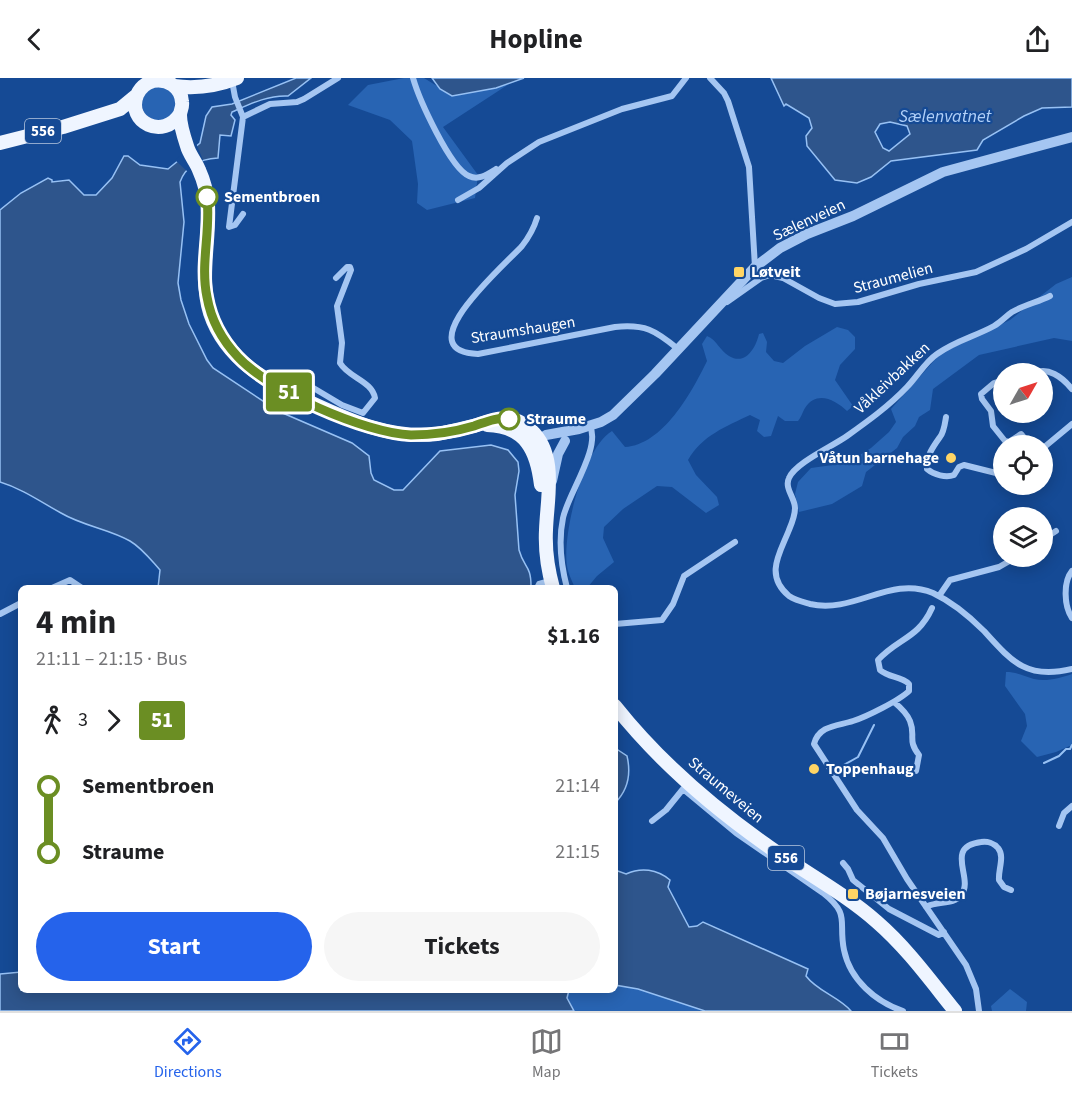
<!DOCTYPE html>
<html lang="en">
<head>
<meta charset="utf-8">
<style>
  body { margin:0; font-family:"Source Sans 3",sans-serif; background:#f6f6f6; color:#202124; height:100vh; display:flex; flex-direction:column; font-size:22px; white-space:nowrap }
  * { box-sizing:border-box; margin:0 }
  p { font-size:20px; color:#757577 }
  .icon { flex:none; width:33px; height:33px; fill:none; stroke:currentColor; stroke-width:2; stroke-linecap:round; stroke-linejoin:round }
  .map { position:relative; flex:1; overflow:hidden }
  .panel { position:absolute; left:18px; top:507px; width:600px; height:408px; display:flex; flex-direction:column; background:#fff; border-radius:9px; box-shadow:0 3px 15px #0003 }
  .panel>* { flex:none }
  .badge { padding:0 12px; border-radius:4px; font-size:21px; line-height:39px }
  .needle { width:39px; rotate:51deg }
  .fabs { position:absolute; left:993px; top:285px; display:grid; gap:12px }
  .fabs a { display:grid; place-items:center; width:60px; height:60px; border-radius:50%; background:#fff; box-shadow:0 3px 15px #0003; font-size:30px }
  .map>.badge { position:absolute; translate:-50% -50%; box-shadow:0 0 0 3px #fff }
  .legs { display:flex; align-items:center; gap:9px; height:66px; padding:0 18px; font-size:20px }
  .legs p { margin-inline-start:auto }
  .summary { display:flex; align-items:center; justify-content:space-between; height:102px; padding:0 18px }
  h1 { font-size:33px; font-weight:700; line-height:45px }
  .action { display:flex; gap:12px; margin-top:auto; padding:12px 18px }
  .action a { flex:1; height:69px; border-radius:36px; background:#2563eb; color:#fff; font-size:24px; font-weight:700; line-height:69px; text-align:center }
  .action a+a { background:#f6f6f6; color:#202124 }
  ul { padding:0 18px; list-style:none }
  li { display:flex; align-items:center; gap:21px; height:66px; font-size:22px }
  li i { display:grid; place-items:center; width:9px; height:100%; margin:0 8px; background:currentColor }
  li i::after { content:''; width:15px; height:15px; margin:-8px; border:4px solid; border-radius:50%; background:#fff }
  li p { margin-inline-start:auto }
  li:first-child i { background:linear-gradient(#0000 50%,currentColor 0) }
  li:last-child i { background:linear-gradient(currentColor 50%,#0000 0) }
  header { display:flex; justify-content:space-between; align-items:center; height:78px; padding:0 18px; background:#fff; font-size:27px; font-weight:700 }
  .dock { display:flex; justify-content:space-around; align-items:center; height:84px; border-top:2px solid #e0e0e0; background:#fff; font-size:16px; color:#757577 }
  .dock a { display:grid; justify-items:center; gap:3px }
  .dock .selected { color:#2563eb }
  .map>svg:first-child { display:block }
  .green { fill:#2864b3 }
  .water { fill:#2e558c; stroke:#97c1f4; stroke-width:1.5; fill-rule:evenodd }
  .pier { fill:#154a95 }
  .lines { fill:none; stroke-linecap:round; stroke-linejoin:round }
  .stream { stroke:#97c1f4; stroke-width:2 }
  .minor { stroke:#a5c6f2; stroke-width:6 }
  .tertiary { stroke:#a5c6f2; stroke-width:10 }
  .primary { stroke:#eff5ff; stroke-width:14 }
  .line-1-casing { stroke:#fff; stroke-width:14 }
  .line-1 { stroke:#6b8e23; stroke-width:9 }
  .stop-1-dot { fill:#fff; stroke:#6b8e23; stroke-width:3 }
  .poi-dot { fill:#ffd565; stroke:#154a95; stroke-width:2 }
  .labels { text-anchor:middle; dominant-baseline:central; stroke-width:4.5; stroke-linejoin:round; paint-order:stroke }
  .shield { fill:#154a95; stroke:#b9c9df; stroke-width:1.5 }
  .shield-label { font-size:15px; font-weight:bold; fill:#fff }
  .stop-label { font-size:16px; font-weight:bold; fill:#fff; stroke:#154a95; text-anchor:start }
  .street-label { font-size:16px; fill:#fff; stroke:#154a95 }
  .poi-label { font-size:16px; font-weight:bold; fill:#fff; stroke:#154a95; text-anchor:start }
  .water-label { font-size:18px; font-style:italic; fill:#b1d0f8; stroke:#154a95 }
</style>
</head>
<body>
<header><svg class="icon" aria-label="back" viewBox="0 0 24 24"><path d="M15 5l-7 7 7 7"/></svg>Hopline<svg class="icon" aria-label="share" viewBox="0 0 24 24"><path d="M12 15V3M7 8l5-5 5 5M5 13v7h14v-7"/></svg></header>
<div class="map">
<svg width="1072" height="933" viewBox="0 0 1072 933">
  <rect width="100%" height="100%" fill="#154a95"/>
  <path class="green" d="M404,0H424L453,18L509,6L443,49L478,97L475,120L427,132L417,125L418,106L412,63L390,42L348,27L368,7Z
    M142 26a17 17 0 1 1 34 0a17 17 0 1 1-34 0Z
    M1072,199V263L1054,260L979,277L933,311L930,332L919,339L915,348L903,359L897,370L866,394L862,408L832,426L799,434L795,416L798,404L811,390L847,385L871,370L889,354L896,344L891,331L940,276L1010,242L1056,206Z
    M837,249L848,252L855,259V271L840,287L835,302L853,328L847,333C835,322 817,312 805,330C802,335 802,338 798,343H785L778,338L771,358L764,359L757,353L760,342L750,337C727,348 701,358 688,382L696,397L717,419L719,427L706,435L672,409L657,408L623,431L604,449L603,460L614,484L597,498L587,510H575C572,503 568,495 567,488C562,457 583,370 612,353L625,369C663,367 692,314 707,283L702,266L707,258C717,262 720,273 729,278C746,288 756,269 759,256L763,255L767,264L766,274L774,283L783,285L805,268Z
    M1006,594C1017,594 1024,598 1034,601C1046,604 1060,600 1072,596V667L1056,674L1037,679L1021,663L1027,648L1025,636L1005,608Z
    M615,907L638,911L705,933H574C568,925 566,922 569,912H615Z
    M1010,911L1027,924L1026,933H992L991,928Z"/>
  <path class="water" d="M296,0H311L288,18C268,17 250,26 232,34L231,37L235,42L231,58L220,57L218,80C201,81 186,87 180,104L184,144L178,205L181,222L189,246L207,282L213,290L278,333L352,365L369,378L371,395L374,402L394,412H403L440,373L491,367L508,372L518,384L519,393L515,417L519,472C524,490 531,487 531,508L527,510H158L160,492C151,482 142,470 130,463C109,451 83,448 61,435C41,424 23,411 0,404V132L21,115L48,100L52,102V104L69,102L84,117H96L112,100L124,78H128L140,87L168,91L200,65L206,38L212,29L232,26Z
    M432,0H524L496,10L452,18L440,11Z
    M771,0H1072V29L1042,30L1024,38L983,62L977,72L891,83L871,99L857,105L835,102L807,68L806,58L812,50L809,40L786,26L784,28ZM890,44L907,48L910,56L889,73L883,70L875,54L880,46Z
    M615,670L627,678C631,695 628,712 615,725Z
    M615,792L626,796C641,789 657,791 670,802L668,809L689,849L697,848L703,844L808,891L806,898C817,913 839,919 851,933H705L638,911L615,907Z
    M21,894V912H569L567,920L574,933H0V896Z"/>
  <path class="pier" d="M196,65L203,82L188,94L175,82Z"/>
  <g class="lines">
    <path class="stream" d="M1044,685L1059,678L1066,671H1070L1072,667
      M833,693L858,679L874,647"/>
    <path class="minor" d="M413,0C419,21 450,90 469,98C479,103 488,96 496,91
      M710,0L724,15L728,23L749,89L755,189
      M232,3L235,19L243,39L229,149L235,147L243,136
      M243,39L270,26L297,24L304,21L338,0
      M458,122L479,110L507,85L539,64L622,31L672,18L686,0
      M537,140C534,150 529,159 522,168C507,185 404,273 478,276L615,249C645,246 655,252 678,271
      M1050,218C1038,224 1024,227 1012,234C1006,238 1001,244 994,248C976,258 955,263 937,276C925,284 917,299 907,309C889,328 868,343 847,358C833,368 795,385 789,400C784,410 795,420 795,430C795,437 792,445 789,452C780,475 764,497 789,518C795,522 803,524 810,526C855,536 890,497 933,515C952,524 969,538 984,553C1012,584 1027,602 1072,591
      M727,224L761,200L770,197L783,200L819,220L835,226L858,224L919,206L976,194L1026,171L1072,144
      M1033,296C1047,287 1063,300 1072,311
      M1004,302L994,305L981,316L982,321L991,333L993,348L1005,363L1009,364L1021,356L1031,368
      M295,316L300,302L342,327L363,335L375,320C372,303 349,300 340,285L342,265L337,228L351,192L350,189H347L336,200
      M946,339C945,345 944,354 940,359C933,369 926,378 927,391C934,397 946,400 954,397L959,389L964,387L1004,397
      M1042,371L1072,346
      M1042,462L1056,453
      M1072,493C1063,504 1064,528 1072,540
      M52,510L70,502L82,510
      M537,510L539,506L550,503
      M567,510C561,487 558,464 563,440C568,416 601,370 590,348
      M939,518L950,502L999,489L1018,478
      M932,530C918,561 898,560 878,582L880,592C889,600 901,598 909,606V613C900,622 866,639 853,643C838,648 819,647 814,666L857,732L883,760L907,801L966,887L976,911L979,933
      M0,536L21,525
      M615,546L662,542L673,526L684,498L735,464
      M894,624C900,629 907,635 910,643C916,658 907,662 919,677L916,693
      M652,743L666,732L683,711L736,755L823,815C851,837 838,843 844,872C850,902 876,924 903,933
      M1059,748L1064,735L1072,728
      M843,785L848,791L853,802L889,831L939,857L944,854
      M926,829C938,822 953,828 961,817C975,801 943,769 981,764C987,763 994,765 998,770C1005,778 998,792 999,802L1004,809L1011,812"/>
    <path class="tertiary" d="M535,367L539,361L546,357L579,351L601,344L613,337L655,296L755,189L780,170L807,156L853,138L943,94L1072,59
      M552,403L558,376L565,363"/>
    <path class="primary" d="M174,8C196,11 217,8 237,0
      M180,36C164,62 126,45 137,17C140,10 146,5 153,3C167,0 181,9 182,24C183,29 180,33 180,37C180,47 184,59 187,68C189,76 196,84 199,92C204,103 207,115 208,127C210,164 199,199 210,235C226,283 269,305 312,325C353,344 391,361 437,356C449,354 461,351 473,348C496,342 511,333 531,352C558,377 547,420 546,452C545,471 548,492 553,510
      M0,65L63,49L120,31L137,17
      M487,347C526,348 537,373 541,407
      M615,628C657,681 710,727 765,766C802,793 843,814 877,844C907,870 930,902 955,933"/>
  </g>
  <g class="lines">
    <defs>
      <path id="line-1" d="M207,119C211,153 200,186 207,219C211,242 222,262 238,279C269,313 365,355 411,357C432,357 454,354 474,348C486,344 496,339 509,341"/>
    </defs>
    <use href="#line-1" class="line-1-casing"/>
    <use href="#line-1" class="line-1"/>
  </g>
  <g class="stop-1-dot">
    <circle cx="207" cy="119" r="10"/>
    <circle cx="509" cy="341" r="10"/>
  </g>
  <g class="poi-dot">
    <rect x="733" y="188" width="12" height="12" rx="3"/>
    <circle cx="951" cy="380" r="6"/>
    <circle cx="814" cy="691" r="6"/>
    <rect x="847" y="810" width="12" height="12" rx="3"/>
  </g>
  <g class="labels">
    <g class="shield">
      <rect x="25" y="41" width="36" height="24" rx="4.5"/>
      <rect x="768" y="768" width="36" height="24" rx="4.5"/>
    </g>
    <g class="shield-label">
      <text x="43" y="53">556</text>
      <text x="786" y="780">556</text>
    </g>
    <g class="stop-label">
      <text x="224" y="119">Sementbroen</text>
      <text x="526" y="341">Straume</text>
    </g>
    <g class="street-label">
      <text transform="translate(809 142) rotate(-25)">Sælenveien</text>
      <text transform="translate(893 200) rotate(-15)">Straumelien</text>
      <text transform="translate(523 252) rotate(-9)">Straumshaugen</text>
      <text transform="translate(892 300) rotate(-43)">Våkleivbakken</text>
      <text transform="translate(726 712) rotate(40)">Straumeveien</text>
    </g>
    <g class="poi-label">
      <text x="751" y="194">Løtveit</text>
      <text x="939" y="380" text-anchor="end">Våtun barnehage</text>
      <text x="826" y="691">Toppenhaug</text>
      <text x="865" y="816">Bøjarnesveien</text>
    </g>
    <g class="water-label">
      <text x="945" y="38">Sælenvatnet</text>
    </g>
  </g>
</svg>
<div class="fabs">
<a><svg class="needle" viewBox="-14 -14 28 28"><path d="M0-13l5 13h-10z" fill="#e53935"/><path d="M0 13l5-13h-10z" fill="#757577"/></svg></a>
<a><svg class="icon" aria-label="locate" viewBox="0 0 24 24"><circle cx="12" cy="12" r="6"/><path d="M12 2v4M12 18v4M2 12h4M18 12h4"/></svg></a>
<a><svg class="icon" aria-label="layers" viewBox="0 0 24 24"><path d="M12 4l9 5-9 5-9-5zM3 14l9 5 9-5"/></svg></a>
</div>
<b class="badge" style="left:289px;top:314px;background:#6b8e23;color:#fff">51</b>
<section class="panel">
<div class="summary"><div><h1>4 min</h1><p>21:11 – 21:15 · Bus</p></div><b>$1.16</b></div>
<div class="legs"><svg class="icon" aria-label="walk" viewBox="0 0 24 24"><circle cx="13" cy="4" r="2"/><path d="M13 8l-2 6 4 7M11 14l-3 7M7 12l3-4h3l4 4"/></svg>3<svg class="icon" aria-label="forward" viewBox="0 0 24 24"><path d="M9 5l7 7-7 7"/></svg><b class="badge" style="background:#6b8e23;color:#fff">51</b></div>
<ul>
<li><i style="color:#6b8e23"></i><b>Sementbroen</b><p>21:14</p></li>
<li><i style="color:#6b8e23"></i><b>Straume</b><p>21:15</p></li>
</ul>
<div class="action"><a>Start</a><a>Tickets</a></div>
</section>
</div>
<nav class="dock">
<a class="selected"><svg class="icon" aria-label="directions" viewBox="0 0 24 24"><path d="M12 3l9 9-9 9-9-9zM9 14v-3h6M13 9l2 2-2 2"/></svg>Directions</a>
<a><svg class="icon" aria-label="map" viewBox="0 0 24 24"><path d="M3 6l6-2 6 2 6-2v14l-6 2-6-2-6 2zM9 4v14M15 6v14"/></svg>Map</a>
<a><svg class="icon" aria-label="tickets" viewBox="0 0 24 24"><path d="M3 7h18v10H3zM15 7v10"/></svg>Tickets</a>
</nav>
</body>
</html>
